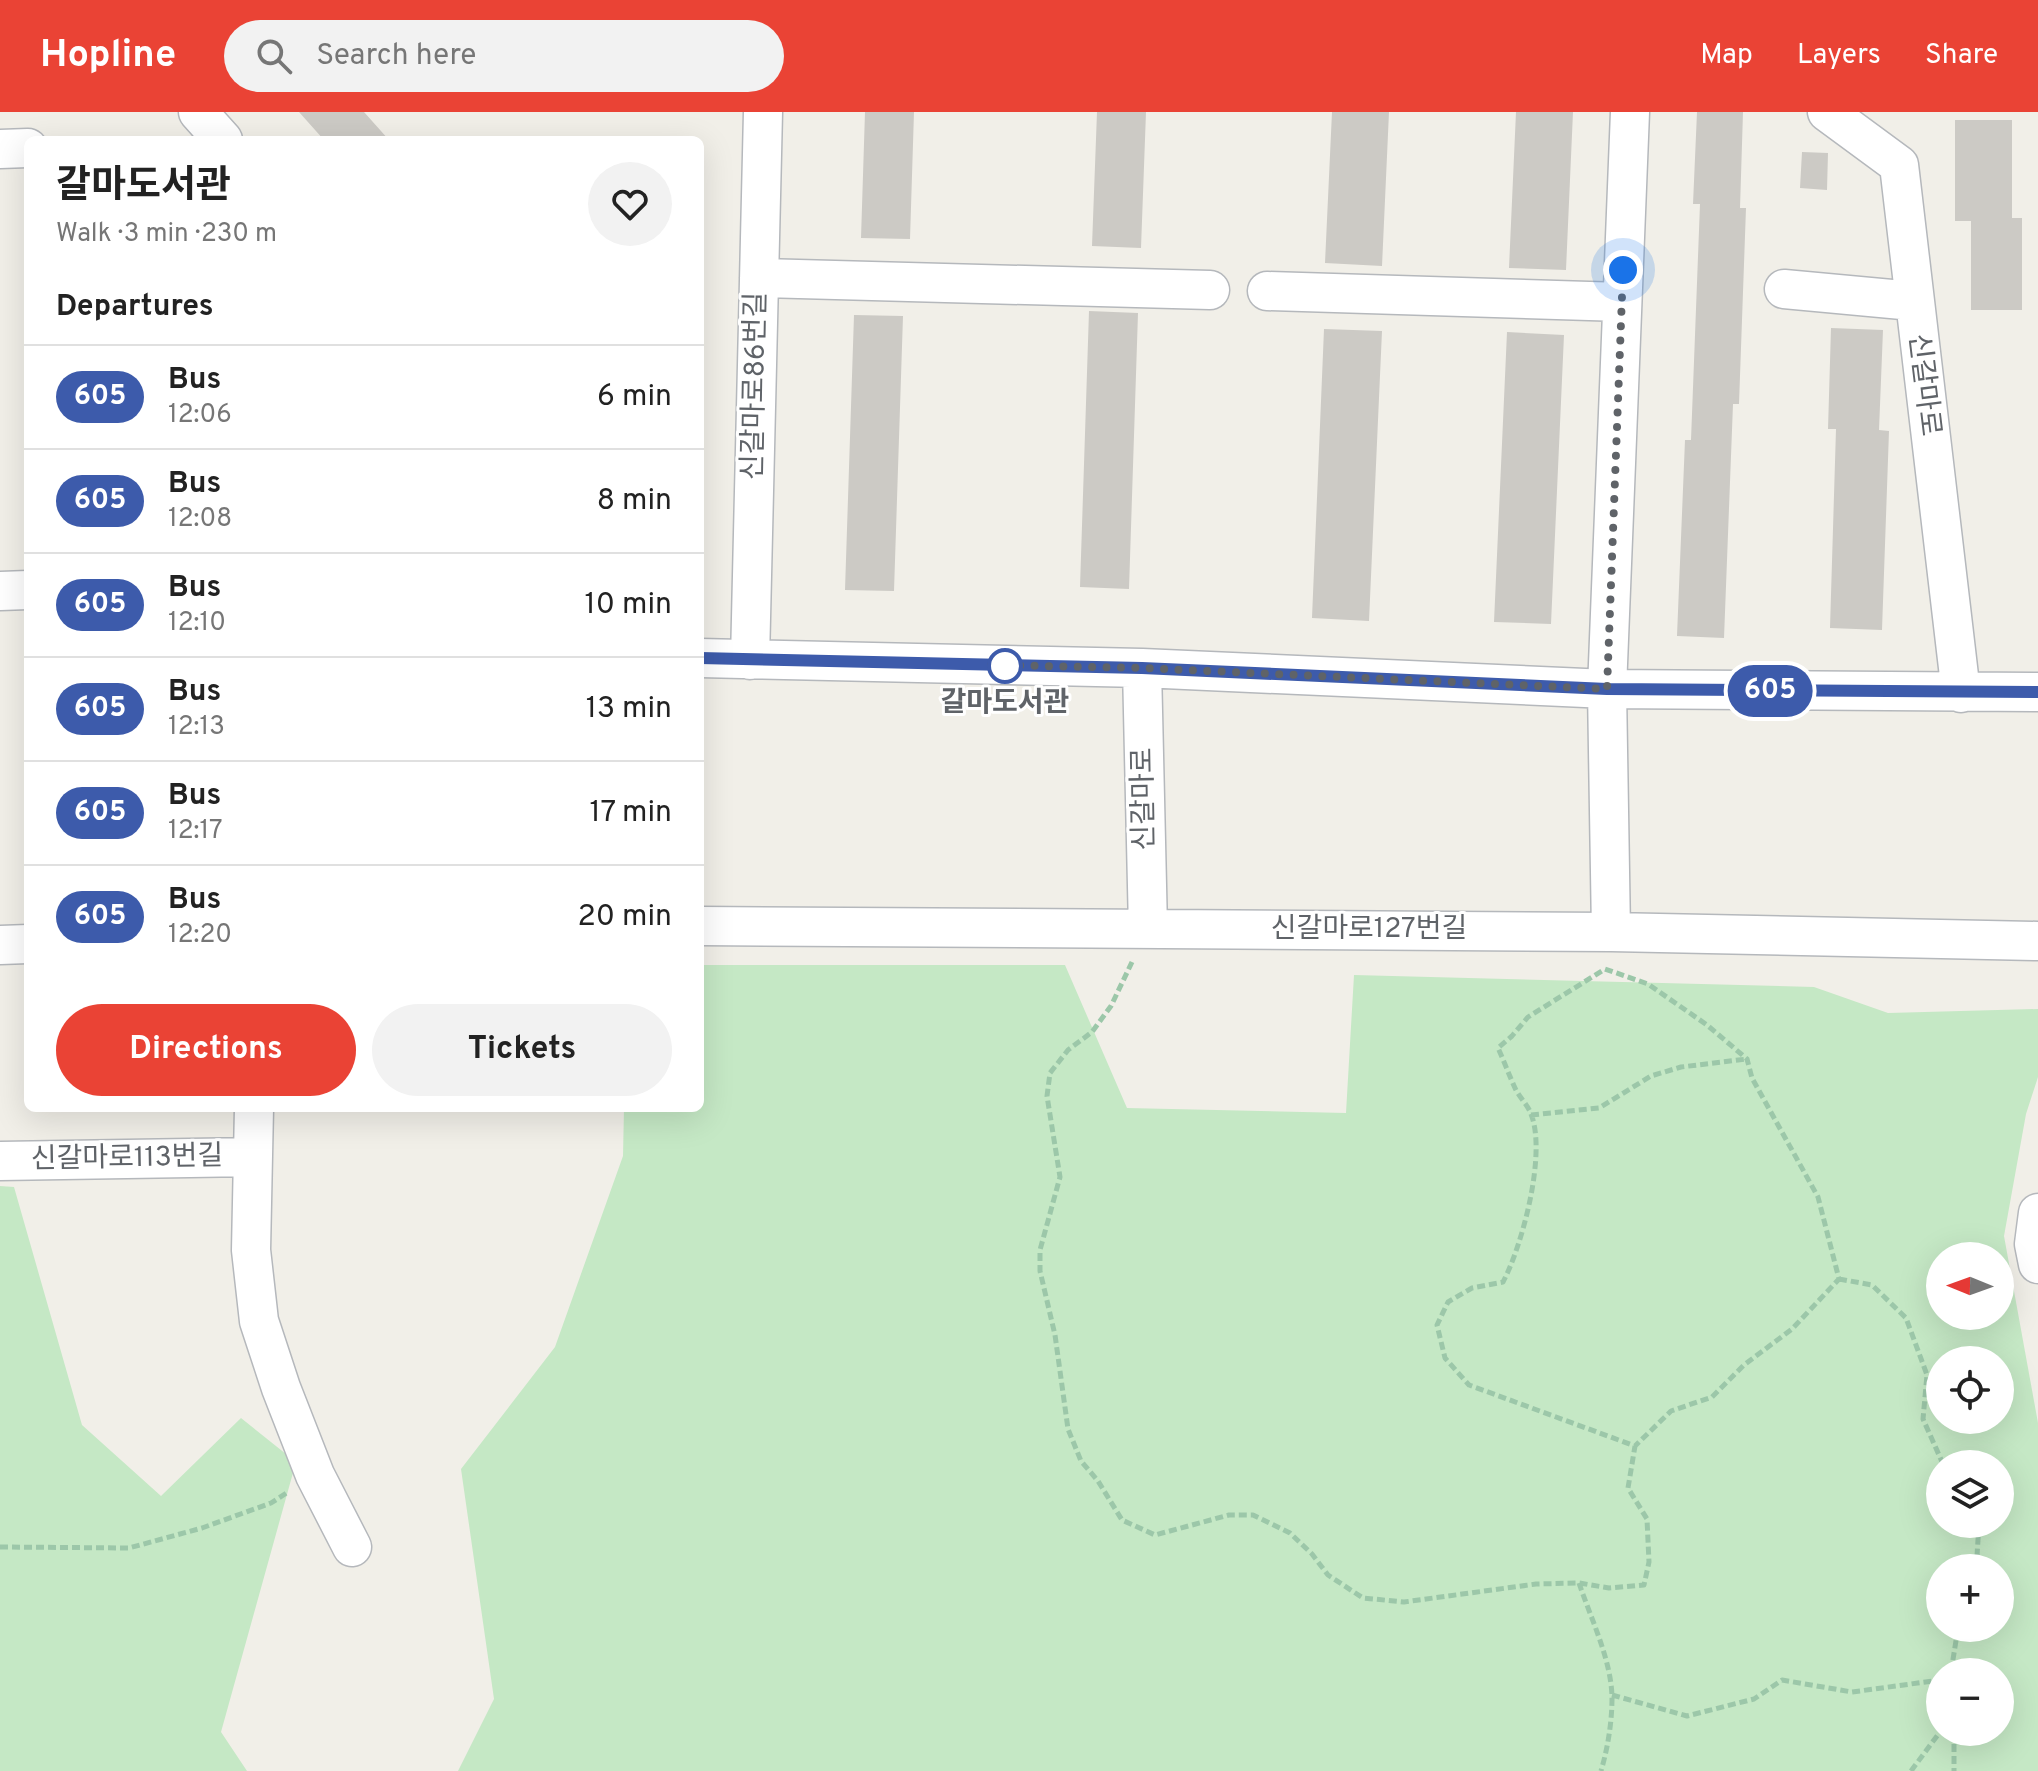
<!DOCTYPE html>
<html lang="en">
<head>
<meta charset="utf-8">
<style>
  body { margin:0; font-family:Overpass,"Noto Sans KR",sans-serif; background:#f2f2f2; color:#222; height:100vh; display:flex; flex-direction:column; font-size:30px; white-space:nowrap }
  * { box-sizing:border-box; margin:0 }
  p { font-size:26px; color:#767676 }
  .icon { flex:none; width:44px; height:44px; fill:none; stroke:currentColor; stroke-width:2; stroke-linecap:round; stroke-linejoin:round }
  .map { position:relative; flex:1; overflow:hidden }
  .side { position:absolute; left:24px; top:24px; width:680px; height:976px; display:flex; flex-direction:column; background:#fff; border-radius:12px; box-shadow:0 8px 32px #0002 }
  .side>* { flex:none }
  .badge { padding:0 16px; border-radius:26px; font-size:28px; line-height:52px }
  .needle { width:52px; rotate:271deg }
  .controls { position:absolute; left:1926px; top:1130px; display:grid; gap:16px }
  .controls a { display:grid; place-items:center; width:88px; height:88px; border-radius:50%; background:#fff; box-shadow:0 8px 32px #0002; font-size:40px }
  .you { position:absolute; width:40px; height:40px; margin:-20px; border:6px solid #fff; border-radius:50%; background:#1a73e8; box-shadow:0 0 0 12px #1a73e833 }
  .map>.badge { position:absolute; translate:-50% -50%; box-shadow:0 0 0 4px #fff }
  h2 { padding:0 32px; font-size:30px; line-height:72px }
  .round { display:grid; place-items:center; flex:none; width:84px; height:84px; border-radius:42px; background:#f2f2f2 }
  .head { display:flex; align-items:center; justify-content:space-between; height:136px; padding:0 32px }
  h1 { font-size:38px; font-weight:700; line-height:60px }
  .action { display:flex; gap:16px; margin-top:auto; padding:16px 32px }
  .action a { flex:1; height:92px; border-radius:48px; background:#ea4335; color:#fff; font-size:32px; font-weight:700; line-height:92px; text-align:center }
  .action a+a { background:#f2f2f2; color:#222 }
  ul { padding:0; list-style:none }
  li { display:flex; align-items:center; gap:24px; height:104px; padding:0 32px; border-top:2px solid #e0e0e0 }
  li div { flex:1 }
  li b { display:block; font-size:30px }
  li em { font-style:normal }
  li .badge { min-width:88px; font-weight:700; text-align:center }
  header { display:flex; align-items:center; gap:48px; box-sizing:border-box; height:112px; padding:0 40px; background:#ea4335; color:#fff }
  header strong { font-size:38px }
  nav { display:flex; gap:44px; margin-inline-start:auto; font-size:28px }
  .search { width:560px; height:72px; background:#f2f2f2; display:flex; align-items:center; gap:20px; box-sizing:border-box; padding:0 28px; border-radius:44px; color:#767676; font-size:30px }
  .map>svg:first-child { display:block }
  .green { fill:#c5e8c5; fill-rule:evenodd }
  .building { fill:#cccac5 }
  .lines { fill:none; stroke-linecap:round; stroke-linejoin:round }
  .minor-casing { stroke:#b5b8bc; stroke-width:41 }
  .path { stroke:#9cc7a9; stroke-width:5; stroke-dasharray:8 4; stroke-linecap:butt }
  .minor { stroke:#fff; stroke-width:38 }
  .line-casing { stroke:#fff; stroke-width:18 }
  .line { stroke:#3d5bab; stroke-width:12 }
  .walk { stroke:#5f6368; stroke-width:8; stroke-dasharray:0 14.4 }
  .stop-dot { fill:#fff; stroke:#3d5bab; stroke-width:4 }
  .labels { text-anchor:middle; dominant-baseline:central; stroke-width:6; stroke-linejoin:round; paint-order:stroke }
  .street-label { font-size:28px; fill:#5f6368; stroke:#fff }
  .stop-label { font-size:28px; font-weight:bold; fill:#5f6368; stroke:#fff }
</style>
</head>
<body>
<header>
<strong>Hopline</strong>
<div class="search"><svg class="icon" aria-label="search" viewBox="0 0 24 24"><circle cx="10" cy="10" r="6"/><path d="M15 15l6 6"/></svg>Search here</div>
<nav><a>Map</a><a>Layers</a><a>Share</a></nav>
</header>
<div class="map">
<svg width="2038" height="1659" viewBox="0 0 2038 1659">
  <rect width="100%" height="100%" fill="#f1efe8"/>
  <path class="green" d="M700,853H1065L1127,996L1346,1001L1354,863L1814,875L1888,901L2038,897V965L2026,1002L2004,1124L2038,1311V1659H458L494,1587L461,1357L555,1235L623,1044L624,996H700ZM1940,1144H2000V1204H1940ZM1940,1248H2000V1308H1940ZM1940,1352H2000V1412H1940ZM1940,1456H2000V1516H1940ZM1940,1560H2000V1620H1940Z
    M0,1074L14,1075L82,1313L161,1384L241,1306L296,1350L221,1620L247,1659H0Z"/>
  <path class="building" d="M299,0H364L389,28H324Z
    M865,0H914L910,127L861,126Z
    M1097,0H1146L1141,136L1092,134Z
    M1332,0H1389L1382,154L1325,151Z
    M1516,0H1573L1566,158L1509,156Z
    M1697,0H1743L1740,96H1746L1739,292H1733L1724,526L1677,524L1685,328H1691L1700,92H1693Z
    M1955,8H2012V106H2022V198H1971V109H1955Z
    M1802,40L1828,41L1827,78L1800,76Z
    M1089,199L1138,201L1129,477L1080,475Z
    M854,203L903,204L894,479L845,478Z
    M1831,216L1883,218L1879,318L1889,319L1882,518L1830,516L1836,317H1828Z
    M1324,217L1382,219L1369,509L1312,506Z
    M1507,220L1564,223L1551,512L1494,510Z"/>
  <g class="lines">
    <defs>
      <path id="minor" d="M198,0L223,28
        M1827,0L1899,53L1961,581
        M0,37L28,36
        M759,166L1210,178
        M1784,177L1913,189
        M1267,179L1622,190
        M0,479L28,478
        M700,546L1142,556L1607,577L2038,580
        M750,548L763,0
        M1142,556L1148,817
        M700,814L1611,820L2038,829
        M1611,820L1607,577L1630,0
        M0,833L28,832
        M254,996L251,1138L259,1209L281,1276L315,1363L352,1435
        M0,1049L253,1045
        M2038,1101L2034,1132L2038,1152"/>
    </defs>
    <use href="#minor" class="minor-casing"/>
    <path class="path" d="M1132,850L1111,894L1092,920L1068,938L1050,961L1047,984L1060,1065L1040,1138V1159L1055,1223L1068,1317L1081,1349L1098,1369L1122,1408L1155,1423L1229,1403H1253L1290,1421L1312,1442L1328,1463L1363,1486L1404,1490L1536,1472L1579,1471L1609,1476L1644,1473L1649,1450L1647,1407L1628,1376L1635,1334L1469,1273L1445,1246L1437,1213L1448,1190L1472,1176L1503,1170C1522,1134 1547,1042 1531,1002C1528,993 1519,985 1515,976C1509,963 1504,949 1498,936L1512,924L1528,905L1605,857L1648,872L1707,913L1747,947L1752,966L1818,1085L1839,1167L1792,1217L1744,1253L1712,1285L1671,1299L1635,1334
      M1531,1003L1599,996L1651,964L1681,955L1747,947
      M1839,1167L1872,1173L1906,1206L1927,1263L1923,1307L1943,1352
      M0,1435L129,1436L202,1416L271,1391L288,1380
      M1973,1456L1977,1444L1979,1412
      M1579,1471C1591,1507 1611,1547 1612,1585C1612,1610 1608,1635 1601,1659
      M1951,1560L1958,1516
      M1612,1583L1687,1604L1754,1587L1782,1568L1852,1580L1940,1568
      M1954,1620V1659
      M1911,1659L1940,1620"/>
    <use href="#minor" class="minor"/>
  </g>
  <g class="lines">
    <defs>
      <path id="line" d="M700,546L1142,556L1607,577L2038,580"/>
    </defs>
    <use href="#line" class="line-casing"/>
    <use href="#line" class="line"/>
    <path class="walk" d="M1005,554L991,553L1142,556L1607,577L1623,158"/>
  </g>
  <circle class="stop-dot" cx="1005" cy="554" r="16"/>
  <g class="labels">
    <g class="street-label">
      <text transform="translate(1923 273) rotate(83)">신갈마로</text>
      <text transform="translate(756 274) rotate(-89)">신갈마로86번길</text>
      <text transform="translate(1145 687) rotate(-91)">신갈마로</text>
      <text x="1369" y="818">신갈마로127번길</text>
      <text transform="translate(127 1047) rotate(-1)">신갈마로113번길</text>
    </g>
    <g class="stop-label">
      <text x="1005" y="592">갈마도서관</text>
    </g>
  </g>
</svg>
<div class="controls">
<a><svg class="needle" viewBox="-14 -14 28 28"><path d="M0-13l5 13h-10z" fill="#e53935"/><path d="M0 13l5-13h-10z" fill="#767676"/></svg></a>
<a><svg class="icon" aria-label="locate" viewBox="0 0 24 24"><circle cx="12" cy="12" r="6"/><path d="M12 2v4M12 18v4M2 12h4M18 12h4"/></svg></a>
<a><svg class="icon" aria-label="layers" viewBox="0 0 24 24"><path d="M12 4l9 5-9 5-9-5zM3 14l9 5 9-5"/></svg></a>
<a>+</a>
<a>−</a>
</div>
<div class="you" style="left:1623px;top:158px"></div>
<b class="badge" style="left:1770px;top:579px;background:#3d5bab;color:#fff">605</b>
<section class="side">
<div class="head"><div><h1>갈마도서관</h1><p>Walk · 3 min · 230 m</p></div><a class="round"><svg class="icon" aria-label="heart" viewBox="0 0 24 24"><path d="M12 20l-8-8c-3-5 5-10 8-4 3-6 11-1 8 4z"/></svg></a></div>
<h2>Departures</h2>
<ul>
<li><span class="badge" style="background:#3d5bab;color:#fff">605</span><div><b>Bus</b><p>12:06</p></div><em>6 min</em></li>
<li><span class="badge" style="background:#3d5bab;color:#fff">605</span><div><b>Bus</b><p>12:08</p></div><em>8 min</em></li>
<li><span class="badge" style="background:#3d5bab;color:#fff">605</span><div><b>Bus</b><p>12:10</p></div><em>10 min</em></li>
<li><span class="badge" style="background:#3d5bab;color:#fff">605</span><div><b>Bus</b><p>12:13</p></div><em>13 min</em></li>
<li><span class="badge" style="background:#3d5bab;color:#fff">605</span><div><b>Bus</b><p>12:17</p></div><em>17 min</em></li>
<li><span class="badge" style="background:#3d5bab;color:#fff">605</span><div><b>Bus</b><p>12:20</p></div><em>20 min</em></li>
</ul>
<div class="action"><a>Directions</a><a>Tickets</a></div>
</section>
</div>
</body>
</html>
